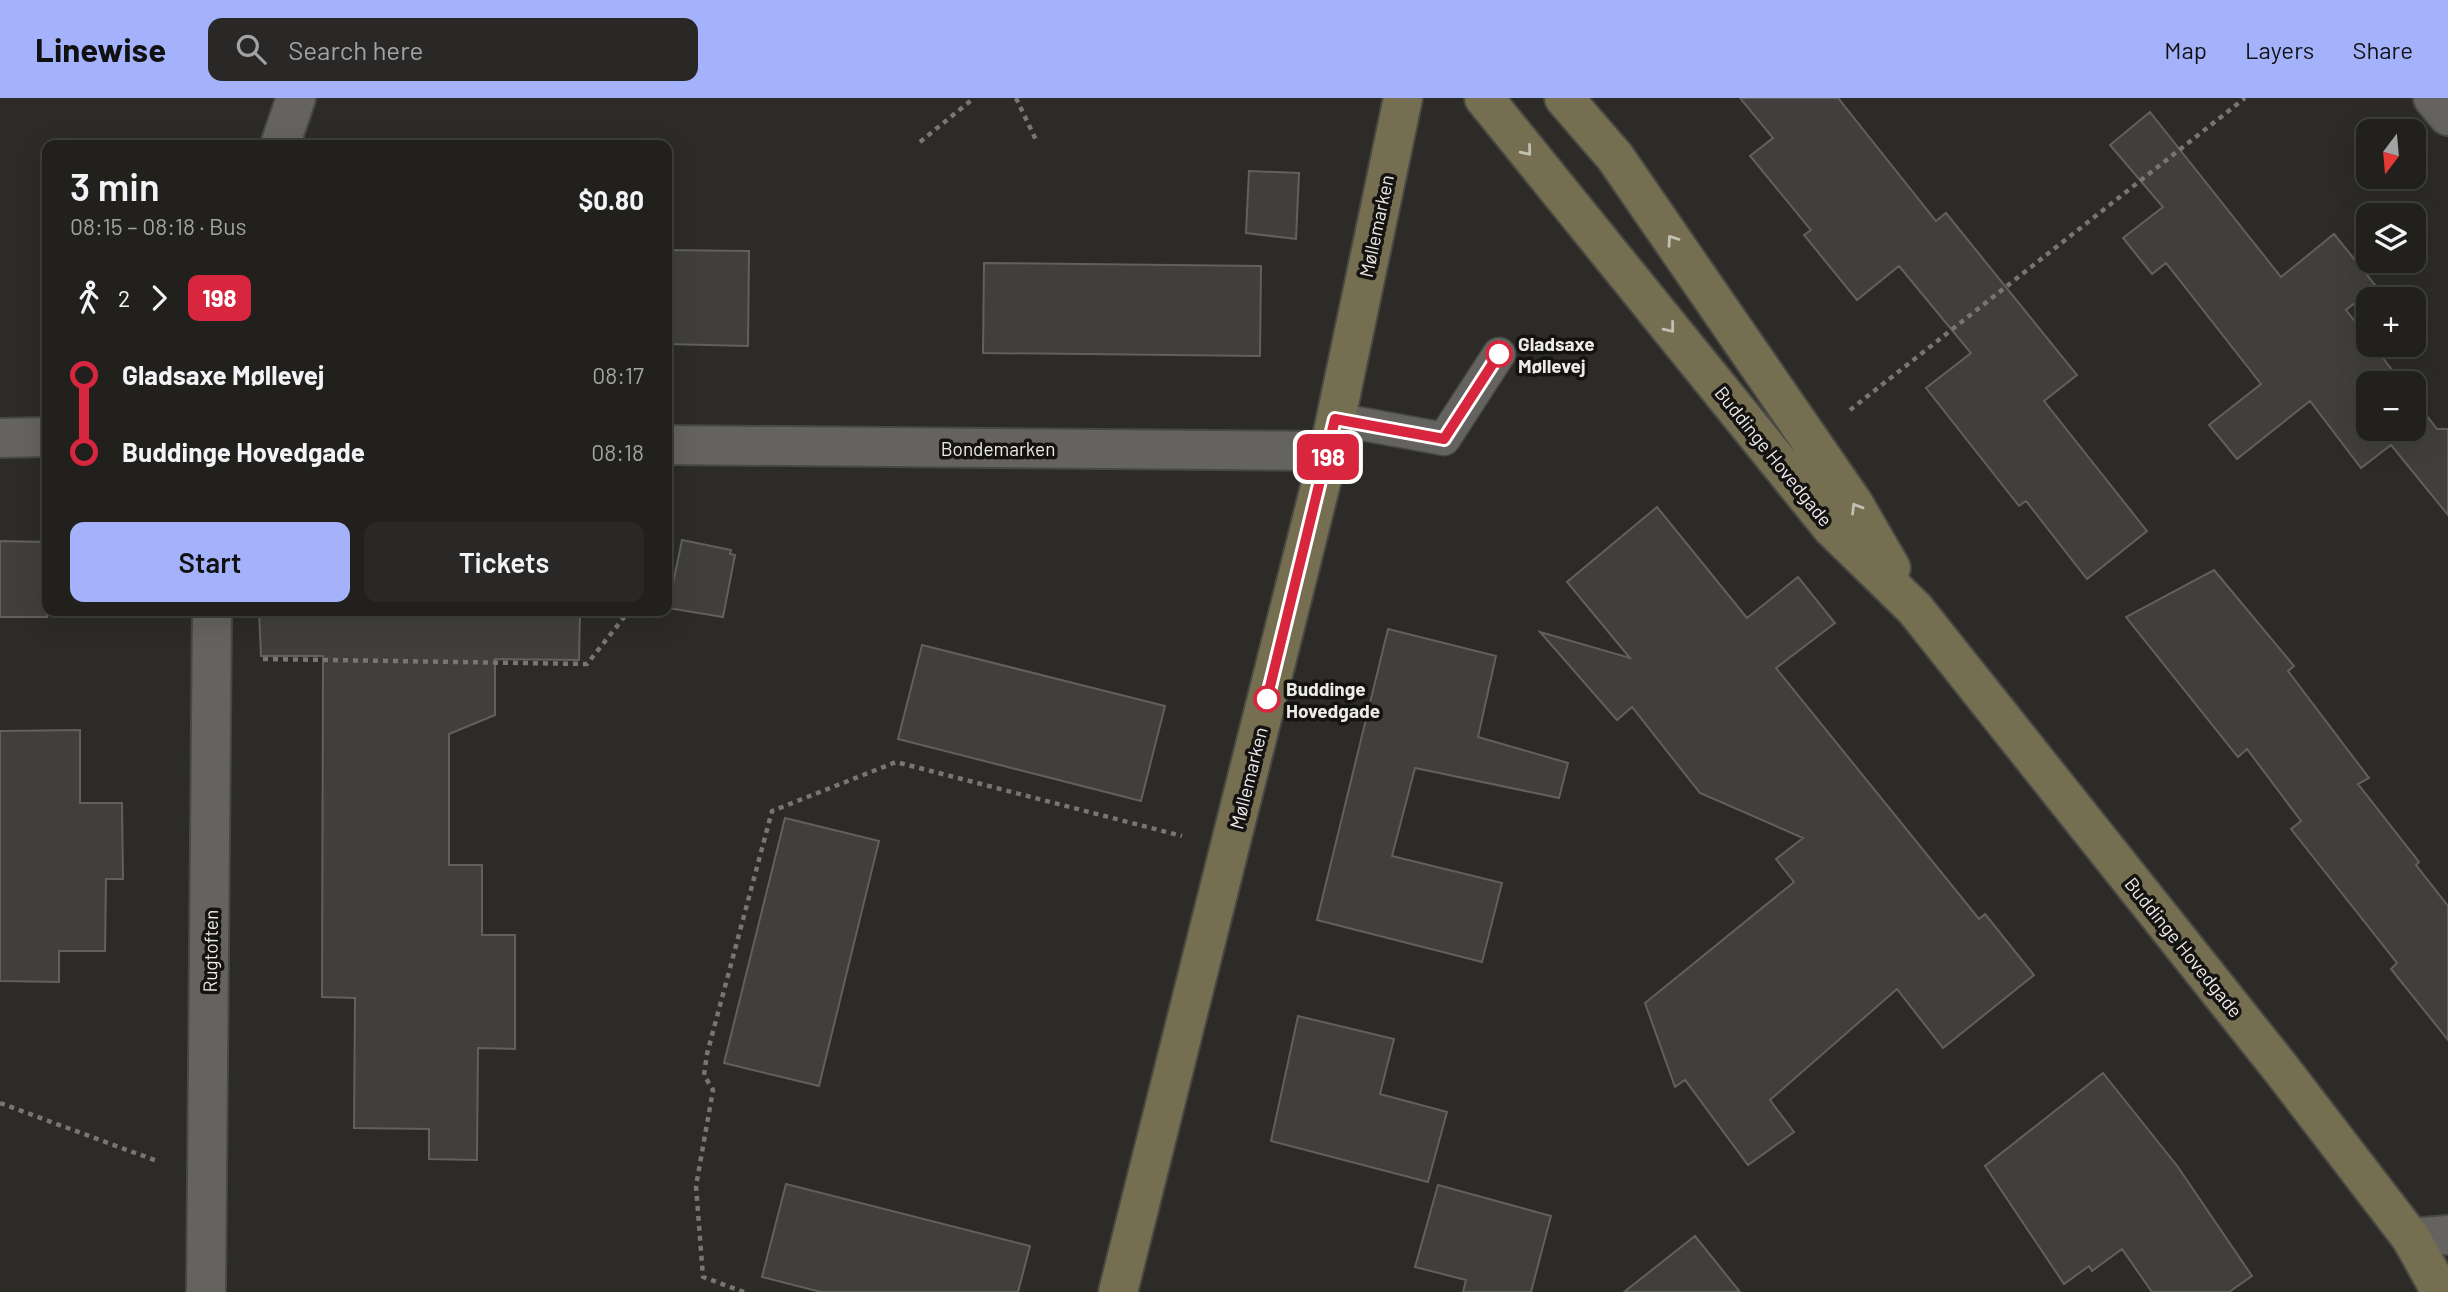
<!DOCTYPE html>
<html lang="en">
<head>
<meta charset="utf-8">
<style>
  body { margin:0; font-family:Barlow,sans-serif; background:#292826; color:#f1f3f6; height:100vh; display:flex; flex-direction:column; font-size:26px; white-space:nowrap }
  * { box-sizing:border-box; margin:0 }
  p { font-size:23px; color:#a2a3a4 }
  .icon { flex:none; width:38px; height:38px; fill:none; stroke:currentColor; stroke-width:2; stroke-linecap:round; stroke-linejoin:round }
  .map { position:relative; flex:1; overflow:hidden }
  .details { position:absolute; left:42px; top:42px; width:630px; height:476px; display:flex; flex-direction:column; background:#21201d; border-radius:14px; box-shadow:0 7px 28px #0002,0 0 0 2px #3e3e3b }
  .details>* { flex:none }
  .badge { padding:0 14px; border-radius:10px; font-size:24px; line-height:46px }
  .needle { width:46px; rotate:196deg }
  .buttons { position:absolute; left:2356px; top:21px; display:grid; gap:14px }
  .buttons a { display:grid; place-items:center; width:70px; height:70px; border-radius:14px; background:#21201d; box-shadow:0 7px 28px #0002,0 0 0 2px #3e3e3b; font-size:35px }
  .map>.badge { position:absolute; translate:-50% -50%; box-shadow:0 0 0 4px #fff }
  .legs { display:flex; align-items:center; gap:10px; height:77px; padding:0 28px; font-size:23px }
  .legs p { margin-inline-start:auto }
  .summary { display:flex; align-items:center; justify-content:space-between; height:119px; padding:0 28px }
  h1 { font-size:38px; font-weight:600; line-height:52px }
  .cta { display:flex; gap:14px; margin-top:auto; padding:14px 28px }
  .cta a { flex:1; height:80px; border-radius:14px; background:#a4b2fc; color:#111; font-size:28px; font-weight:600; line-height:80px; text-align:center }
  .cta a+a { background:#292826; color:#f1f3f6 }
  ul { padding:0 28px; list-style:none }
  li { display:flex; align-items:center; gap:24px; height:77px; font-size:26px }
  li i { display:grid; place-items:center; width:10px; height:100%; margin:0 9px; background:currentColor }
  li i::after { content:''; width:18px; height:18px; margin:-9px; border:5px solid; border-radius:50%; background:#21201d }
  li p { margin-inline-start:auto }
  li:first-child i { background:linear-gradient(#0000 50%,currentColor 0) }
  li:last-child i { background:linear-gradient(currentColor 50%,#0000 0) }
  header { display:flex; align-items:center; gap:42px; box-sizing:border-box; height:98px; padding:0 35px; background:#a4b2fc; color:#111 }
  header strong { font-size:33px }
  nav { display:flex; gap:38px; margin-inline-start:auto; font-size:24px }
  .search { width:490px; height:63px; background:#292826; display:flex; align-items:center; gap:18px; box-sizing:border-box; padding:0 24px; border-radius:14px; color:#a2a3a4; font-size:26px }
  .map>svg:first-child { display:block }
  .building { fill:#403f3b; stroke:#61605b; stroke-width:2 }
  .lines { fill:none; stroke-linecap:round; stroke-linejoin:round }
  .lane-casing { stroke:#484844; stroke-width:35 }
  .street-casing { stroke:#484844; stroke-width:42 }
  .secondary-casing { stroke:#484844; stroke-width:42 }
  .path { stroke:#777673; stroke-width:4.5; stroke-dasharray:5 5; stroke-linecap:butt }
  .lane { stroke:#64635f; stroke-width:32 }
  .street { stroke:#64635f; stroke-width:38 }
  .secondary { stroke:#756e50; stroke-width:38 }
  .oneway { stroke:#c2bfb3 }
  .line-1-casing { stroke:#fff; stroke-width:16 }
  .line-1 { stroke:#d7263d; stroke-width:10 }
  .stop-1-dot { fill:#fff; stroke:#d7263d; stroke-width:3.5 }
  .labels { text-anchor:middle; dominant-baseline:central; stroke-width:7; stroke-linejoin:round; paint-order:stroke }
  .street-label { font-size:19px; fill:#ecebe8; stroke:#141312 }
  .stop-label { font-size:19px; font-weight:bold; fill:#ecebe8; stroke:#141312; text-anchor:start }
</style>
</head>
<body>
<header>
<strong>Linewise</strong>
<div class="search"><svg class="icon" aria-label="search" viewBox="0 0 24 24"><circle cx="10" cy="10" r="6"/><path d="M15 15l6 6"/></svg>Search here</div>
<nav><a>Map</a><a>Layers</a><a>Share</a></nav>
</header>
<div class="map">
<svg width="2448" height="1194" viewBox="0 0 2448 1194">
  <rect width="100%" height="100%" fill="#2c2b27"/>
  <path class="building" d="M1740,0H1838L1936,123L1946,115L2077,277L2044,303L2147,433L2087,481L2026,403L2019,408L1926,290L1971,255L1899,168L1857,202L1804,137L1811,132L1750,58L1773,40Z
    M2150,14L2281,179L2334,136L2376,188L2346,212L2368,240V247H2373L2402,285H2368V331H2413V300L2437,331H2448V417L2391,347L2361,370L2310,303L2237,361L2209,327L2261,286L2166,165L2152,176L2123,140L2163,109L2110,47Z
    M1249,73L1299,75L1296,141L1246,135Z
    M667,152L749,153L748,248L667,246Z
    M984,165L1261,168L1260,258L983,255Z
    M1657,409L1747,520L1798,479L1835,525L1776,570L1979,821L1985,816L2034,877L1943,950L1897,891L1770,1002L1794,1034L1748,1067L1685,982L1675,989L1645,905L1794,784L1776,761L1803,740L1700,695L1632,609L1617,622L1540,534L1630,560L1567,484Z
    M682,442L731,452L730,456L735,457L723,519L668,510Z
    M0,443L47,444V519H0Z
    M2214,472L2294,568L2288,573L2369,680L2358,686L2419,764L2416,767L2448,808V942L2391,871L2397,865L2291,731L2301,723L2247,651L2238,659L2126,519Z
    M259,513H580L579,562L495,561V617L449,636V767H482V837H515V951L478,950L477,1062L429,1061V1031L354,1030L355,900L322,899L323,558H261Z
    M1388,531L1496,558L1478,639L1568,665L1559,700L1415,670L1392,758L1502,785L1482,864L1317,822Z
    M922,547L1165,608L1141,703L898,641Z
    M80,632V705H122L123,781H106L105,853H59V884L0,883V633Z
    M785,720L879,743L819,988L724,965Z
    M1298,918L1394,941L1380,996L1447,1014L1428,1084L1271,1043Z
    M2103,975L2178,1069L2252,1178L2229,1194H2152L2122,1151L2092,1173L2089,1168L2064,1186L1985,1068Z
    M786,1086L1030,1148L1018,1194H821L762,1179Z
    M1438,1087L1551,1118L1531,1194H1463L1466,1182L1415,1169Z
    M1695,1138L1740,1194H1624Z"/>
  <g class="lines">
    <defs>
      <path id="lane" d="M1335,321L1444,341L1499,256"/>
      <path id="street" d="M2433,0L2448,18
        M280,47L296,0
        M0,340L47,339
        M667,347L1329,353
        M2411,1140L2448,1137
        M206,1194L212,513"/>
      <path id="secondary" d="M1484,0L1832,430L1915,511L2282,972L2411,1140L2441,1194
        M1564,0L1615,59L1854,406L1891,470
        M1118,1194L1329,353L1403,0"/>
    </defs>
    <use href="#lane" class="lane-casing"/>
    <use href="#street" class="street-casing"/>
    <use href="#secondary" class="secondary-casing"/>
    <path class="path" d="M1016,0L1036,42
      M920,44L974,0
      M1850,312L2245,0
      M263,561L587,566L629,513
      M0,1005L157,1063
      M744,1194L703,1179L696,1088L713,992L704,977L707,956L772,713L896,664L1182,738"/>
    <use href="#lane" class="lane"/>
    <use href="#street" class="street"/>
    <use href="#secondary" class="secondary"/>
  </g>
  <defs><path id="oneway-chevron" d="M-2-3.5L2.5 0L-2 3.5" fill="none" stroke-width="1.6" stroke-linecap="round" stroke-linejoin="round" transform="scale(1.75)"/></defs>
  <g class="oneway">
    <use href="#oneway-chevron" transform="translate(1527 53) rotate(51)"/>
    <use href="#oneway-chevron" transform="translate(1672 142) rotate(-125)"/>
    <use href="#oneway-chevron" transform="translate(1670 230) rotate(51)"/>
    <use href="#oneway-chevron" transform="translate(1856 410) rotate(-121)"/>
  </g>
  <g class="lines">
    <defs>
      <path id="line-1" d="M1267,601L1335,321L1444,341L1499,256"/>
    </defs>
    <use href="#line-1" class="line-1-casing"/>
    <use href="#line-1" class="line-1"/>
  </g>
  <g class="stop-1-dot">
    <circle cx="1499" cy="256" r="12"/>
    <circle cx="1267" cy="601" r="12"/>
  </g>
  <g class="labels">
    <g class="street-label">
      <text transform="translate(1376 128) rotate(-78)">Møllemarken</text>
      <text x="998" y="350">Bondemarken</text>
      <text transform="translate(1774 358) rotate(51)">Buddinge Hovedgade</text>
      <text transform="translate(1248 680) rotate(-76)">Møllemarken</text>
      <text transform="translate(2184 849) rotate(51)">Buddinge Hovedgade</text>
      <text transform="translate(210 853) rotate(-89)">Rugtoften</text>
    </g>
    <g class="stop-label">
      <text x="1518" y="245">Gladsaxe<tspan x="1518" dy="22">Møllevej</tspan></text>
      <text x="1286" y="590">Buddinge<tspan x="1286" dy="22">Hovedgade</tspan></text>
    </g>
  </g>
</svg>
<div class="buttons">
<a><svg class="needle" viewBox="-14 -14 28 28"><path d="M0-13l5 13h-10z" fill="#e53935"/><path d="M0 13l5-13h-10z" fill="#a2a3a4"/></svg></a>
<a><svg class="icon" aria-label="layers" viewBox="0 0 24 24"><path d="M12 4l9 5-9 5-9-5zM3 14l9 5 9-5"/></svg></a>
<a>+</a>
<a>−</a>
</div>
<b class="badge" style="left:1328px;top:359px;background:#d7263d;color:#fff">198</b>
<section class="details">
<div class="summary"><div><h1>3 min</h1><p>08:15 – 08:18 · Bus</p></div><b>$0.80</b></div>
<div class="legs"><svg class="icon" aria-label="walk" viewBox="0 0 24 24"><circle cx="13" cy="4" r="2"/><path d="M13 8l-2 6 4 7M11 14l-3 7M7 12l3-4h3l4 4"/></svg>2<svg class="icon" aria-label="forward" viewBox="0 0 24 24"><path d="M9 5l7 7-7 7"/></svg><b class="badge" style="background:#d7263d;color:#fff">198</b></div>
<ul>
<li><i style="color:#d7263d"></i><b>Gladsaxe Møllevej</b><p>08:17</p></li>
<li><i style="color:#d7263d"></i><b>Buddinge Hovedgade</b><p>08:18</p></li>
</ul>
<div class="cta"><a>Start</a><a>Tickets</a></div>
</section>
</div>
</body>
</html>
